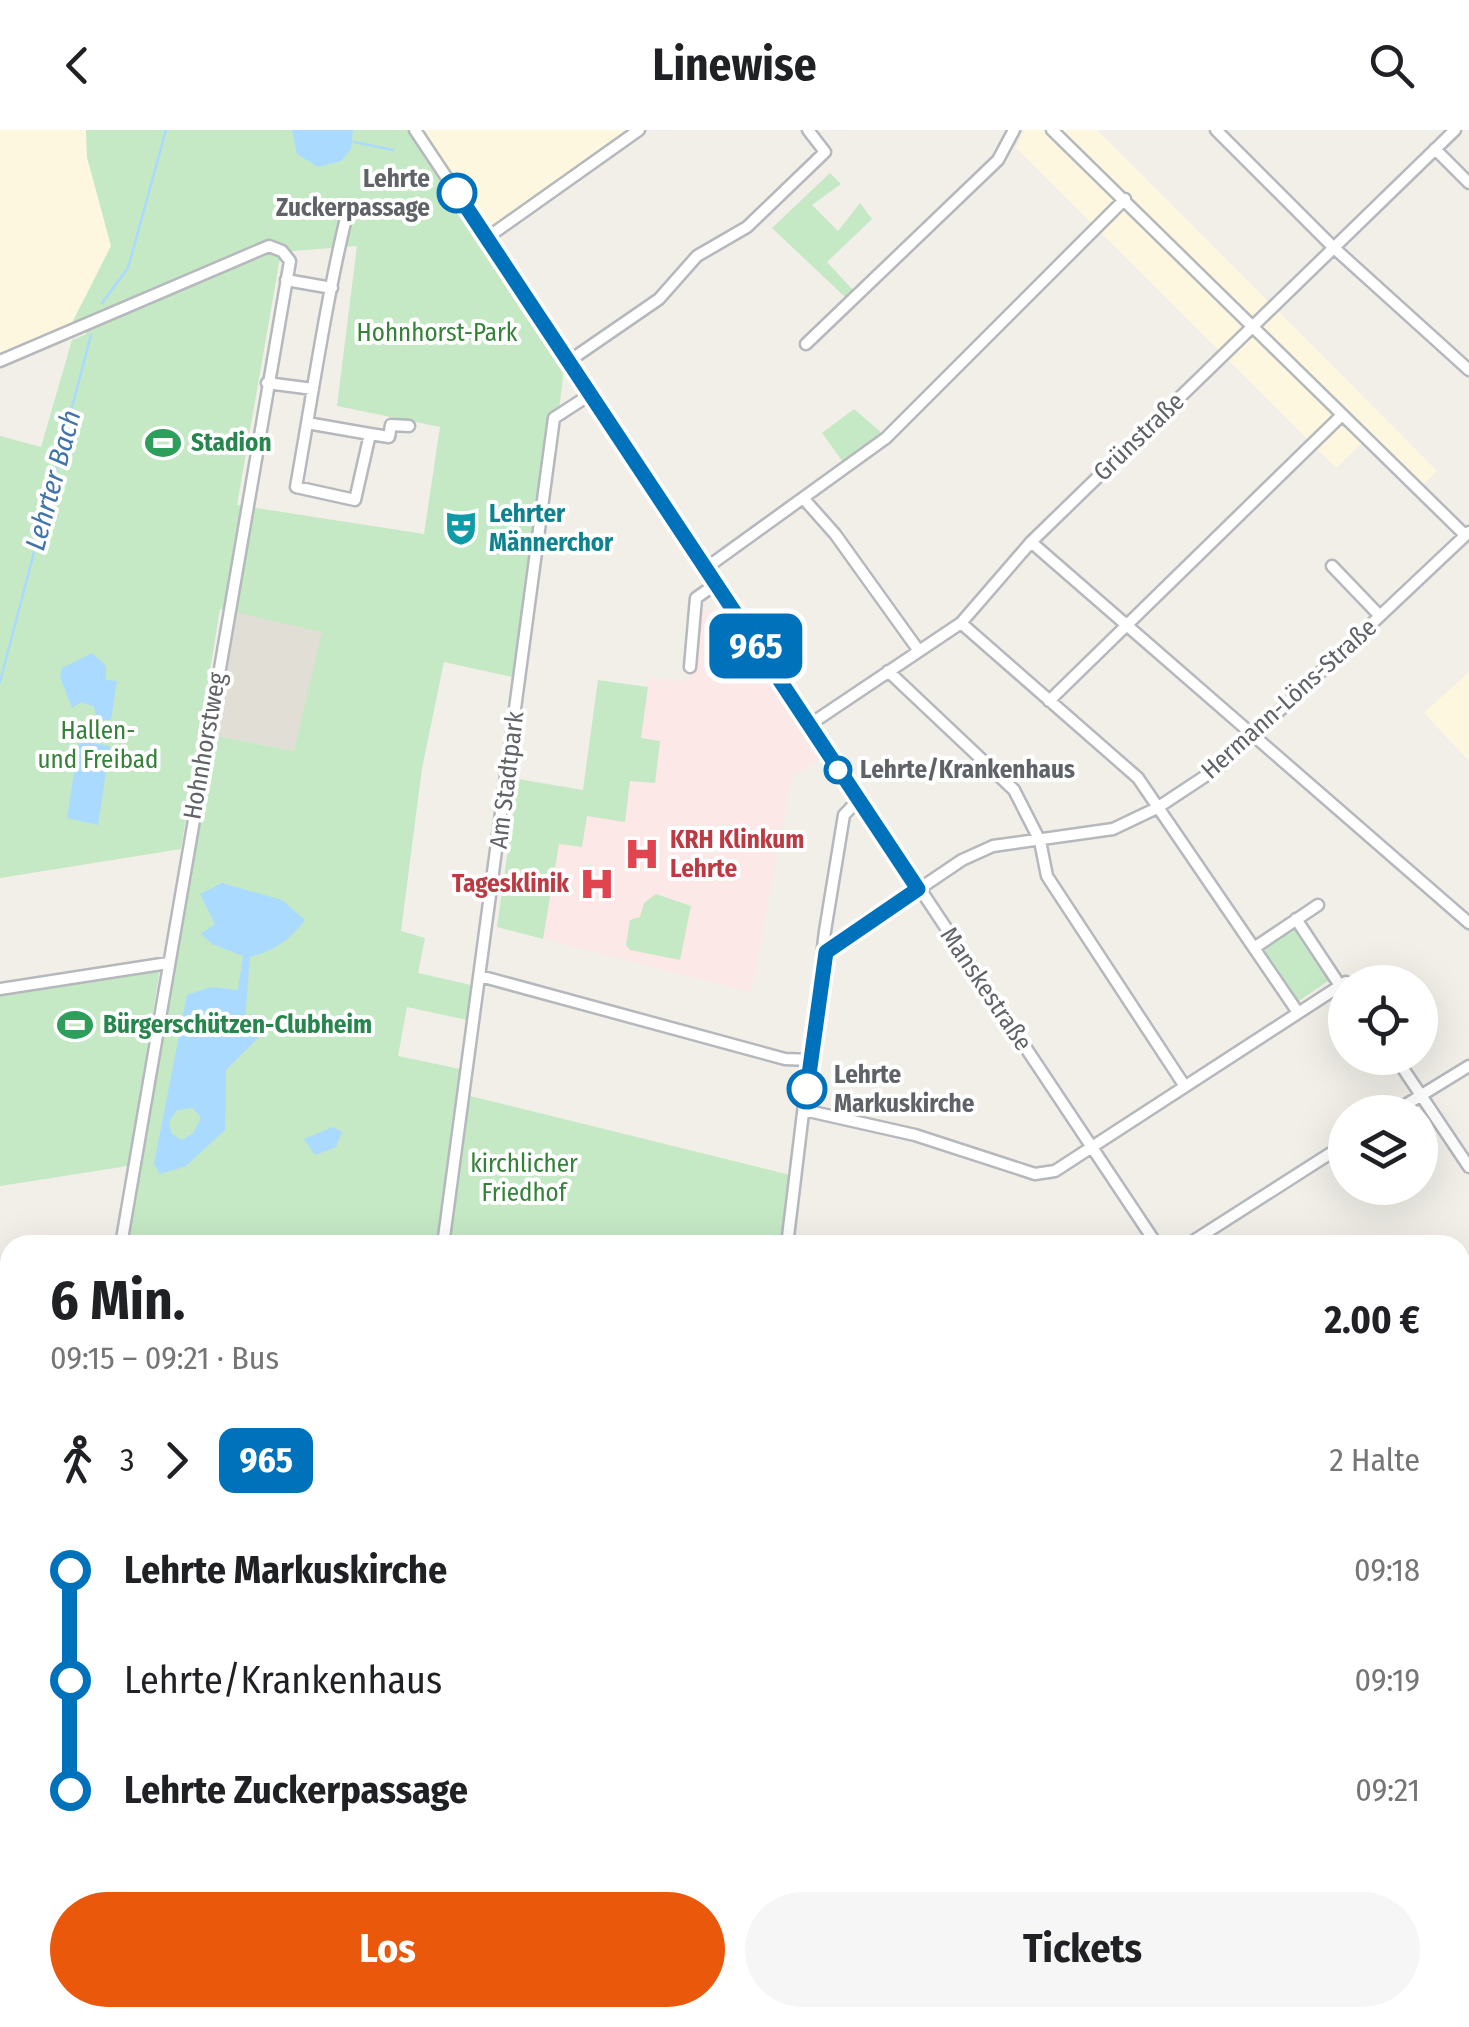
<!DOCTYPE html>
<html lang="de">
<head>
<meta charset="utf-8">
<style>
  body { margin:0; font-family:"Fira Sans Condensed",sans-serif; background:#f6f6f6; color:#202124; height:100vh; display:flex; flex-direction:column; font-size:38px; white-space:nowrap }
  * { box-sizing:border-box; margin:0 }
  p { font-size:32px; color:#757577 }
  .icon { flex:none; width:55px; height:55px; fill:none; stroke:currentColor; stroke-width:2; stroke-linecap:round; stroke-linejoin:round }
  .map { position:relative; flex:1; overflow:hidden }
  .details { position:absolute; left:0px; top:1105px; width:1470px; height:792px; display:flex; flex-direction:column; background:#fff; border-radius:30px 30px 0 0; box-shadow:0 10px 40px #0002 }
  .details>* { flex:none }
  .badge { padding:0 20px; border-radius:15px; font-size:35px; line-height:65px }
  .controls { position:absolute; left:1328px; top:835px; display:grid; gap:20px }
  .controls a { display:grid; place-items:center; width:110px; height:110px; border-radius:50%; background:#fff; box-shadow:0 10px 40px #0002; font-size:50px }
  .map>.badge { position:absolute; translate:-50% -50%; box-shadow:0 0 0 5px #fff }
  .legs { display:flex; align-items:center; gap:15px; height:110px; padding:0 50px; font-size:32px }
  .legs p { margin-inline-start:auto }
  .headline { display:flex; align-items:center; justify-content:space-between; height:170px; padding:0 50px }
  h1 { font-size:55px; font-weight:700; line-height:75px }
  .cta { display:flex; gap:20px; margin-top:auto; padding:20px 50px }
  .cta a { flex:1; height:115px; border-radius:60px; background:#ea580c; color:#fff; font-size:40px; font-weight:700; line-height:115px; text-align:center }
  .cta a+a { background:#f6f6f6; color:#202124 }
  ul { padding:0 50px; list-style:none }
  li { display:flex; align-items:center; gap:35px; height:110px; font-size:38px }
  li i { display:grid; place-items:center; width:15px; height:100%; margin:0 12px; background:currentColor }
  li i::after { content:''; width:25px; height:25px; margin:-12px; border:8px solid; border-radius:50%; background:#fff }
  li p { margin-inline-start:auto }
  li:first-child i { background:linear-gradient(#0000 50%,currentColor 0) }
  li:last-child i { background:linear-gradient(currentColor 50%,#0000 0) }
  header { display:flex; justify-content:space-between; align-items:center; height:130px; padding:0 50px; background:#fff; font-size:45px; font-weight:700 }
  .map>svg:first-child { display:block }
  .commercial { fill:#fef7e0 }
  .education { fill:#e1ded6 }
  .medical { fill:#fce8e6 }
  .green { fill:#c5e8c5; fill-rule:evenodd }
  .water { fill:#aadaff; fill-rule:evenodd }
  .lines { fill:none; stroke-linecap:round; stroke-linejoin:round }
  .stream { stroke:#aadaff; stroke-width:2.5 }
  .minor-casing { stroke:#b5b8bc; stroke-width:15 }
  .motorway-casing { stroke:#f9ab00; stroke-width:22 }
  .minor { stroke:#fff; stroke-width:10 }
  .motorway { stroke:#fde293; stroke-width:18 }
  .line-1-casing { stroke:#fff; stroke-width:22 }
  .line-1 { stroke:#0072bc; stroke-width:15 }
  .stop-1-dot { fill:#fff; stroke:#0072bc; stroke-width:5 }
  .labels { text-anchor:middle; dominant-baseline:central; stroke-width:8; stroke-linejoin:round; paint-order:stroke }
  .stop-label { font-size:25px; font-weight:bold; fill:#5f6368; stroke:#fff; text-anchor:start }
  .park-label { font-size:25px; fill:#348238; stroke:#fff }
  .street-label { font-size:25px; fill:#5f6368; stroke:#fff }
  .leisure-label { font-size:25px; font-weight:bold; fill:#27864d; stroke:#fff; text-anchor:start }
  .culture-label { font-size:25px; font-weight:bold; fill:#0d838f; stroke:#fff; text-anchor:start }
  .health-label { font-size:25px; font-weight:bold; fill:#be3a42; stroke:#fff; text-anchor:start }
  .water-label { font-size:28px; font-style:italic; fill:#4174aa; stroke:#fff }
</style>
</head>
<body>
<header><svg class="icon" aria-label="back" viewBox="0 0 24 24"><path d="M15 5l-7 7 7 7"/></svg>Linewise<svg class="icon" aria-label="search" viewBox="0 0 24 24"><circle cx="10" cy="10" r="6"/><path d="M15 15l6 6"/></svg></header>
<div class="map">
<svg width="1469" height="1897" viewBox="0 0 1469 1897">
  <rect width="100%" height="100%" fill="#f1efe8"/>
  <path class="commercial" d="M0,0H86L87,27L111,116L72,193L0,223Z
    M410,0H641L481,106Z
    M1024,0H1097L1437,341L1420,358L1368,307L1336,338L1016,18Z
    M1469,542V631L1424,583Z"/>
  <path class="education" d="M230,479L323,502L294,621L207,604Z"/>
  <path class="medical" d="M713,478L823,626L791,648L751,862L497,797L518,649L583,660L598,550L648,557L650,548L685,552L692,546L701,484Z"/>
  <path class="green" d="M86,0H410L565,231L526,550L444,532L422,638L401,801L425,808L418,843L471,855L467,890L407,877L398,926L460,939L437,1115H122L164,835L207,604L294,621L322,502L220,479L181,719L0,748V306L41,317L72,210L87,204L72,193L111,116L87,27ZM357,116L337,276L440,297L424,404L237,375L281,122Z
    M830,43L841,54L812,75L838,101L860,73L872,89L827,132L853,160L845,167L772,98Z
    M854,279L883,304L843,332L822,303Z
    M598,550L648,557L641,608L660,611L655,653L630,651L625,692L587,686L582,717L559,714L543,809L497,797L518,649L583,660Z
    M656,764L691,776L680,830L630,820L626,815L630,790L640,787L644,773Z
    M1294,794L1331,849L1296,873L1259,818Z
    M160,839L128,1036L0,1056V860Z
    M466,965L790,1045L781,1115H446Z
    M10,1475V1888H333L334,1897H0V1490Z"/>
  <path class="water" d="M292,0H353L351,19L341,31L318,37L297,24Z
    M92,523L106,536V550L117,551L111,590H97L94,577L81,572L72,578L60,547L62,538Z
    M79,611L110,616L98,695L67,688Z
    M222,753L282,770L305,790C289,811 275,820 250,827L245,890L259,907L226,940L225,1000L186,1036L160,1044L154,1034L187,865L211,857L238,860L243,826L212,814L201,804L215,794L200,764ZM193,978L201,988L193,1003L182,1010L172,1004L169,992L177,980Z
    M333,997L342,1002L336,1017L315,1025L304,1009Z"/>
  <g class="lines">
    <path class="stream" d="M354,12L393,20
      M102,173L128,138L166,0
      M0,552L91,205
      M0,1300L10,1298"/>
    <defs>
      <path id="minor" d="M415,0L1157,1115
        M1052,0L1465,405
        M1216,0L1333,117L1469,240
        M1435,19L1469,53
        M488,107L639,0
        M286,150L332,158
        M806,214L998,30L1014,0
        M0,231L269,116L282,121L290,131L121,1115
        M569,231L659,169L697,126L747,97L825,22L808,0
        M267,253L313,259
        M307,293L370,304L355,370L296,357C312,268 325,176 346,88
        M370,304L389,307L391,295L409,296
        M803,368L835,404L919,521
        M1031,412L1469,793
        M1332,436L1380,486
        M706,438L886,308L1125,69
        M961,493L1138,648L1297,881
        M690,537L696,468L716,454
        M888,541L1014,660L1040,711L1047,746L1184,955
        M1049,571L1342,285
        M809,595L961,493L1031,412L1455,0
        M1296,789L1339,854
        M1254,818L1318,775
        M826,822L962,730L993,716L1113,699L1157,678L1222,635L1469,402
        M480,846L785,929L811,930
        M0,859L168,833
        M1396,928L1469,1037
        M804,980L915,1005L1035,1044L1055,1041L1346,852
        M1394,982L1469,936
        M443,1115L554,288L591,264
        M787,1115L825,801L844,685L858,670
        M1187,1115L1345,1014
        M1396,1115H1406
        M1460,1166L1469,1160
        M1460,1192L1469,1207
        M1460,1365L1469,1376
        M0,1486L10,1470
        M1460,1500L1469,1494
        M1460,1565L1469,1578
        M1460,1596L1469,1612
        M414,1888L450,1897
        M929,1888L935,1897
        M1156,1888L1163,1897
        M335,1897L336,1888
        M680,1897L682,1888
        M1249,1897L1261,1888"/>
      <path id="motorway" d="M1447,1897L1458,1888"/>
    </defs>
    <use href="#minor" class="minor-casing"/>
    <use href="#motorway" class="motorway-casing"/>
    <use href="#minor" class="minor"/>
    <use href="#motorway" class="motorway"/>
  </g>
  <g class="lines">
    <defs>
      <path id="line-1" d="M457,63L918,759L826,822L807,959"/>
    </defs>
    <use href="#line-1" class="line-1-casing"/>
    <use href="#line-1" class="line-1"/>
  </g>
  <defs>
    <symbol id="stadium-bare" viewBox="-9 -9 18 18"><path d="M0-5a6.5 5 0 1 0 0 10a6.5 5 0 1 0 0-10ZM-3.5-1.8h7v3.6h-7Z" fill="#2e9e5b" stroke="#fff" stroke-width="2.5" paint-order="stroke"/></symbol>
    <symbol id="theatre-bare" viewBox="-9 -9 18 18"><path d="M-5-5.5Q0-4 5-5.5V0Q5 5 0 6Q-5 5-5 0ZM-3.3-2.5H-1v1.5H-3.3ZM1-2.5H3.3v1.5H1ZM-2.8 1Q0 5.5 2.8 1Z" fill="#0f9aa8" stroke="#fff" stroke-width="2.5" paint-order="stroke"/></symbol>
    <symbol id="hospital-bare" viewBox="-9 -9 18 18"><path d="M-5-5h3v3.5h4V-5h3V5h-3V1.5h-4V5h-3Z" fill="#e0444e" stroke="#fff" stroke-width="2.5" paint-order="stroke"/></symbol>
  </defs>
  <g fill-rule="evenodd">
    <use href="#stadium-bare" x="138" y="288" width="50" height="50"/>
    <use href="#theatre-bare" x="436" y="373" width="50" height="50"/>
    <use href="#hospital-bare" x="617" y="699" width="50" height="50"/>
    <use href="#hospital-bare" x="572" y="729" width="50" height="50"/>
    <use href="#stadium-bare" x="50" y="870" width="50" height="50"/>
  </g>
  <g class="stop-1-dot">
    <circle cx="457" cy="63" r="18"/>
    <circle cx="838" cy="640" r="12"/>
    <circle cx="807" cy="959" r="18"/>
  </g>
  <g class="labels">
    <g class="stop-label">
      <text x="430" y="49" text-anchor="end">Lehrte<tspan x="430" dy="29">Zuckerpassage</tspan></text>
      <text x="860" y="640">Lehrte/Krankenhaus</text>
      <text x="834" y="945">Lehrte<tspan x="834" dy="29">Markuskirche</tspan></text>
    </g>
    <g class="park-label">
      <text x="437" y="203">Hohnhorst-Park</text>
      <text x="98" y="601">Hallen-<tspan x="98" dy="29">und Freibad</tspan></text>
      <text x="524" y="1034">kirchlicher<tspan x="524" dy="29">Friedhof</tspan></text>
    </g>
    <g class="street-label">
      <text transform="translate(1139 307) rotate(-44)">Grünstraße</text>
      <text transform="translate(1289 569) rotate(-42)">Hermann-Löns-Straße</text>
      <text transform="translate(205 616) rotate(-80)">Hohnhorstweg</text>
      <text transform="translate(507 650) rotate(-83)">Am Stadtpark</text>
      <text transform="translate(986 859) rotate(56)">Manskestraße</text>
    </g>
    <g class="leisure-label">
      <text x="191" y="313">Stadion</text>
      <text x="103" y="895">Bürgerschützen-Clubheim</text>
    </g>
    <g class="culture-label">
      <text x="489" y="384">Lehrter<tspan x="489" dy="29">Männerchor</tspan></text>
    </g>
    <g class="health-label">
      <text x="670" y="710">KRH Klinkum<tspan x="670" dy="29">Lehrte</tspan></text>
      <text x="569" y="754" text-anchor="end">Tagesklinik</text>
    </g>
    <g class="water-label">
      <text transform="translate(53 350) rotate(-75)">Lehrter Bach</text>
    </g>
  </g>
</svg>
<div class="controls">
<a><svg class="icon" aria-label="locate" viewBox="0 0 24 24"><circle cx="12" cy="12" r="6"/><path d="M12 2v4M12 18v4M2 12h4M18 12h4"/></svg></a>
<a><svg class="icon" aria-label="layers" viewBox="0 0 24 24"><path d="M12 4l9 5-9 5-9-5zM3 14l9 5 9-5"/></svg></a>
</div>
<b class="badge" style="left:756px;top:516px;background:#0072bc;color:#fff">965</b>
<section class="details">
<div class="headline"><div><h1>6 Min.</h1><p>09:15 – 09:21 · Bus</p></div><b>2.00 €</b></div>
<div class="legs"><svg class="icon" aria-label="walk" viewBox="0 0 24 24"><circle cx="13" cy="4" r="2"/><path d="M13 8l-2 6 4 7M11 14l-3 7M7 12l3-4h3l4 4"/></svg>3<svg class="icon" aria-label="forward" viewBox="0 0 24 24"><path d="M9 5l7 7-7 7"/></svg><b class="badge" style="background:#0072bc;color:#fff">965</b><p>2 Halte</p></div>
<ul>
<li><i style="color:#0072bc"></i><b>Lehrte Markuskirche</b><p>09:18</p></li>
<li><i style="color:#0072bc"></i><span>Lehrte/Krankenhaus</span><p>09:19</p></li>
<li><i style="color:#0072bc"></i><b>Lehrte Zuckerpassage</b><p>09:21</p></li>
</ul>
<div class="cta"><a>Los</a><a>Tickets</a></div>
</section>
</div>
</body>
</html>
